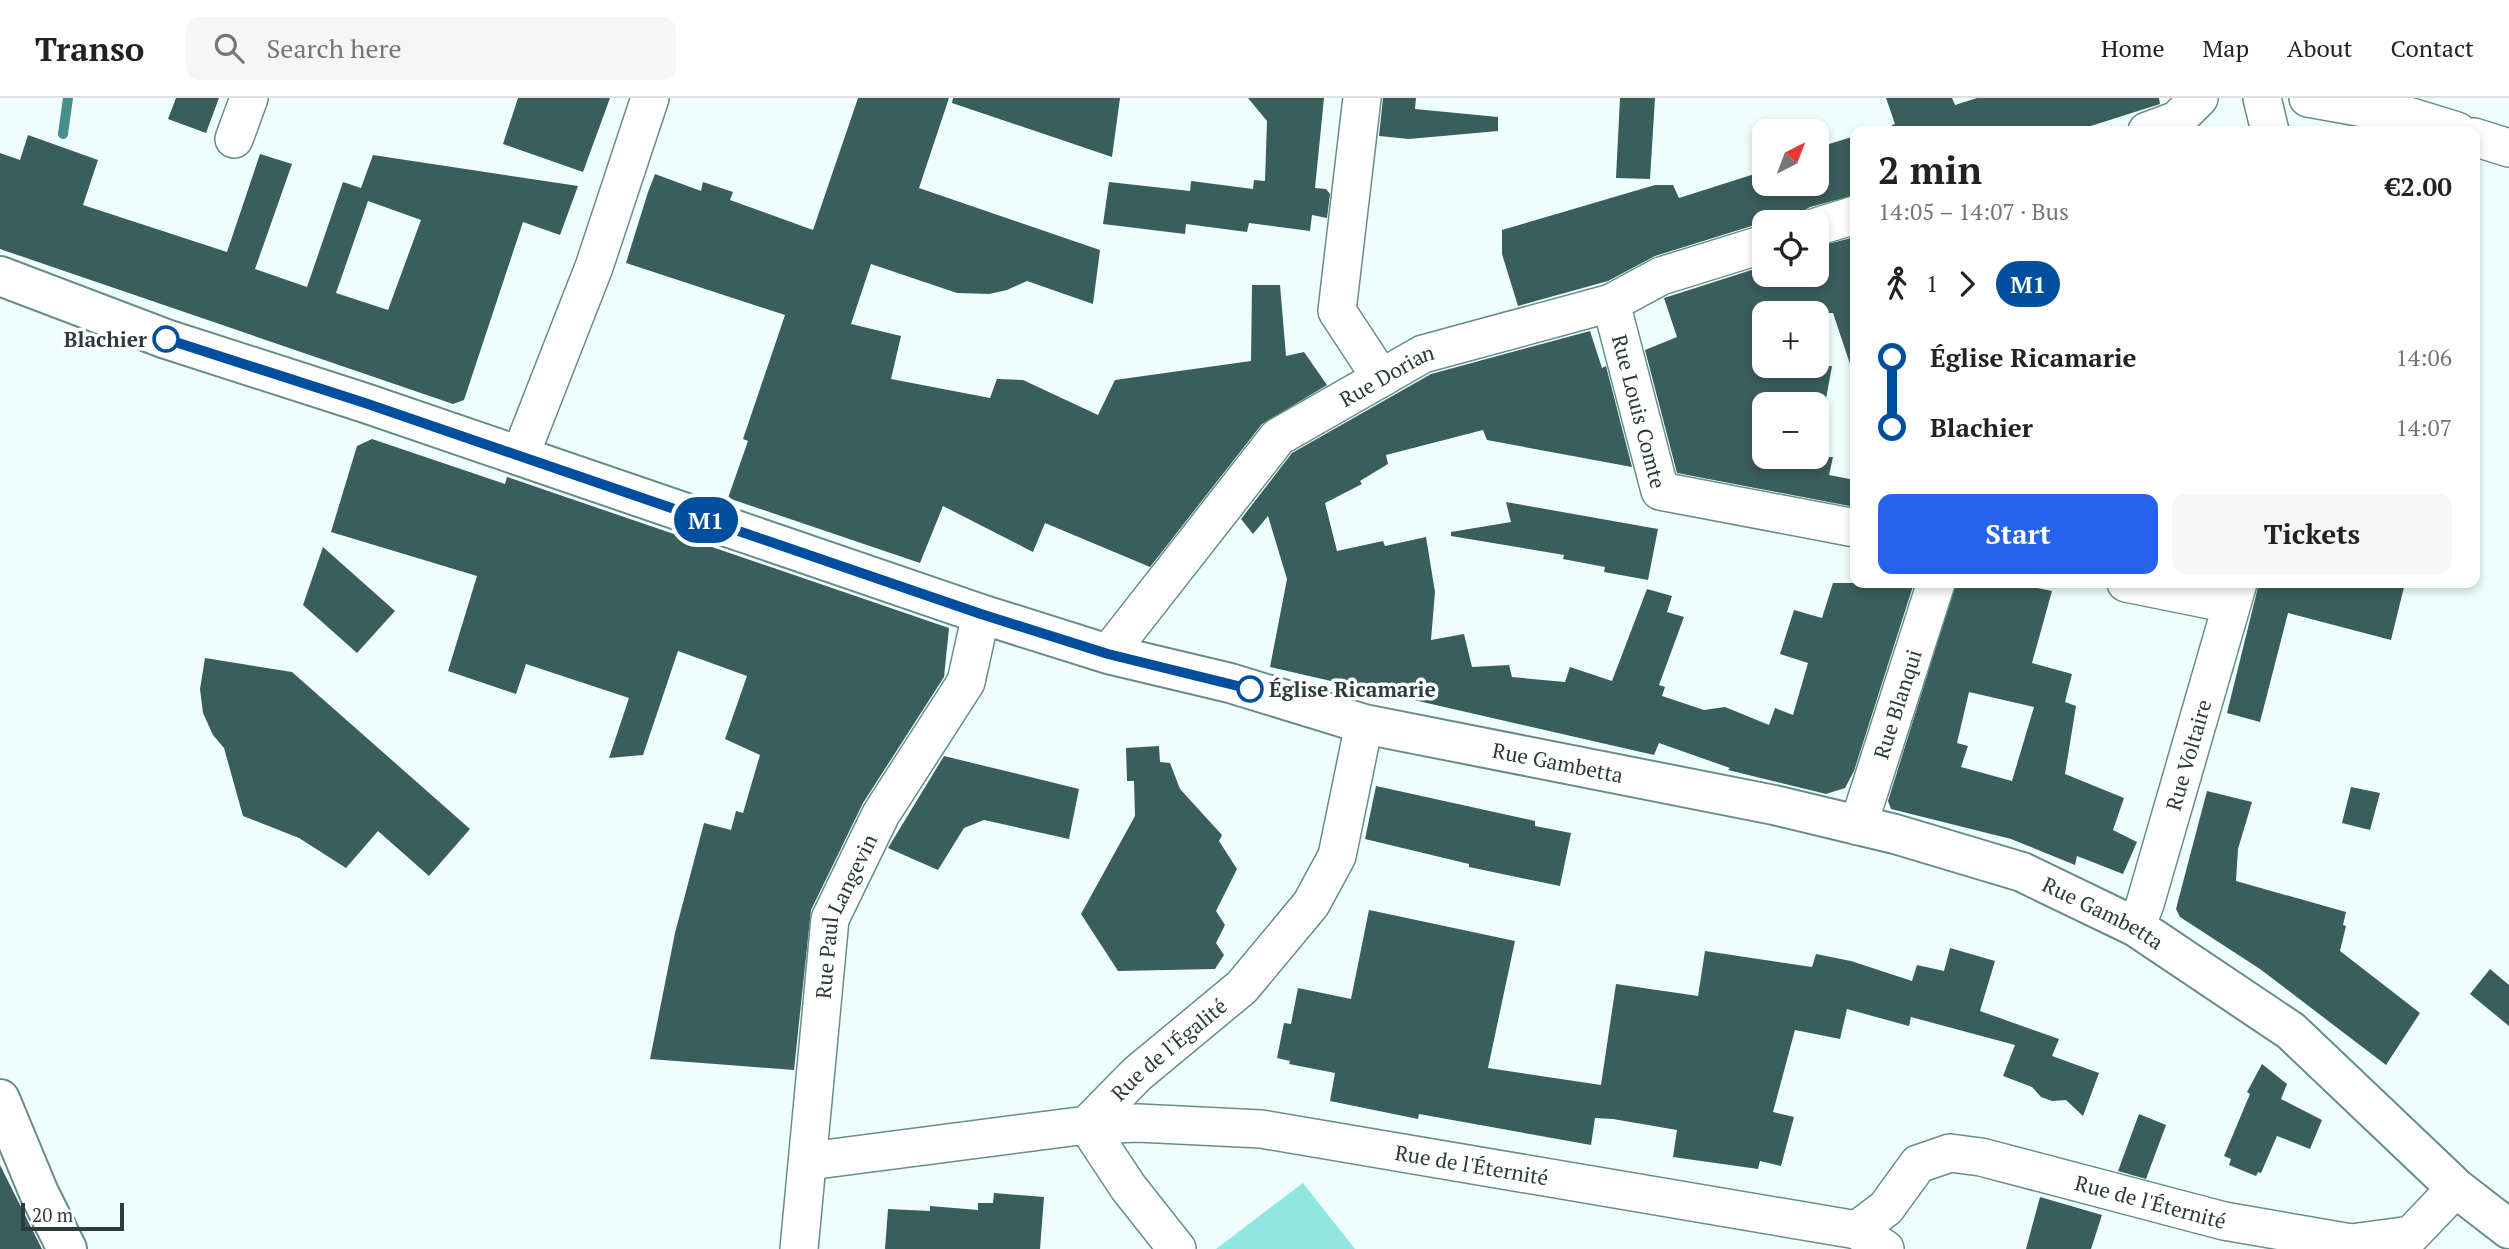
<!DOCTYPE html>
<html lang="en">
<head>
<meta charset="utf-8">
<style>
  body { margin:0; font-family:"PT Serif",serif; background:#f6f6f6; color:#222; height:100vh; display:flex; flex-direction:column; font-size:26px; white-space:nowrap }
  * { box-sizing:border-box; margin:0 }
  p { font-size:23px; color:#767676 }
  .icon { flex:none; width:38px; height:38px; fill:none; stroke:currentColor; stroke-width:2; stroke-linecap:round; stroke-linejoin:round }
  .map { position:relative; flex:1; overflow:hidden }
  .sheet { position:absolute; left:1850px; top:28px; width:630px; height:462px; display:flex; flex-direction:column; background:#fff; border-radius:14px; box-shadow:0 4px 10px #0003 }
  .sheet>* { flex:none }
  .badge { padding:0 14px; border-radius:23px; font-size:24px; line-height:46px }
  .needle { width:46px; rotate:42deg }
  .tools { position:absolute; left:1752px; top:21px; display:grid; gap:14px }
  .tools a { display:grid; place-items:center; width:77px; height:77px; border-radius:14px; background:#fff; box-shadow:0 4px 10px #0003; font-size:35px }
  .scale { position:absolute; left:21px; bottom:18px; width:103px; box-sizing:border-box; padding-left:7px; border:4px solid #2c3b3b; border-top:0; font-size:19px; line-height:24px; white-space:nowrap; color:#2c3b3b; -webkit-text-stroke:5px #fff; paint-order:stroke }
  .map>.badge { position:absolute; translate:-50% -50%; box-shadow:0 0 0 4px #fff }
  .legs { display:flex; align-items:center; gap:10px; height:77px; padding:0 28px; font-size:23px }
  .legs p { margin-inline-start:auto }
  .head { display:flex; align-items:center; justify-content:space-between; height:119px; padding:0 28px }
  h1 { font-size:38px; font-weight:700; line-height:52px }
  .action { display:flex; gap:14px; margin-top:auto; padding:14px 28px }
  .action a { flex:1; height:80px; border-radius:14px; background:#2563eb; color:#fff; font-size:28px; font-weight:700; line-height:80px; text-align:center }
  .action a+a { background:#f6f6f6; color:#222 }
  ul { padding:0 28px; list-style:none }
  li { display:flex; align-items:center; gap:24px; height:70px; font-size:26px }
  li i { display:grid; place-items:center; width:10px; height:100%; margin:0 9px; background:currentColor }
  li i::after { content:''; width:18px; height:18px; margin:-9px; border:5px solid; border-radius:50%; background:#fff }
  li p { margin-inline-start:auto }
  li:first-child i { background:linear-gradient(#0000 50%,currentColor 0) }
  li:last-child i { background:linear-gradient(currentColor 50%,#0000 0) }
  header { display:flex; align-items:center; gap:42px; box-sizing:border-box; height:98px; padding:0 35px; background:#fff; border-bottom:2px solid #e0e0e0 }
  header strong { font-size:33px }
  nav { display:flex; gap:38px; margin-inline-start:auto; font-size:24px }
  .search { width:490px; height:63px; background:#f6f6f6; display:flex; align-items:center; gap:18px; box-sizing:border-box; padding:0 24px; border-radius:14px; color:#767676; font-size:26px }
  .map>svg:first-child { display:block }
  .green { fill:#92e6e2 }
  .lines { fill:none; stroke-linecap:round; stroke-linejoin:round }
  .stream { stroke:#45908e; stroke-width:10 }
  .building { fill:#3a5e5c; fill-rule:evenodd }
  .street-casing { stroke:#678c8a; stroke-width:40 }
  .secondary-casing { stroke:#678c8a; stroke-width:42 }
  .street { stroke:#fff; stroke-width:37 }
  .secondary { stroke:#fff; stroke-width:38 }
  .line-1-casing { stroke:#fff; stroke-width:16 }
  .line-1 { stroke:#004f9f; stroke-width:10 }
  .stop-1-dot { fill:#fff; stroke:#004f9f; stroke-width:3.5 }
  .labels { text-anchor:middle; dominant-baseline:central; stroke-width:7; stroke-linejoin:round; paint-order:stroke }
  .stop-label { font-size:21px; font-weight:bold; fill:#2c3b3b; stroke:#fff; text-anchor:end }
  .street-label { font-size:21px; fill:#2c3b3b; stroke:#fff }
</style>
</head>
<body>
<header>
<strong>Transo</strong>
<div class="search"><svg class="icon" aria-label="search" viewBox="0 0 24 24"><circle cx="10" cy="10" r="6"/><path d="M15 15l6 6"/></svg>Search here</div>
<nav><a>Home</a><a>Map</a><a>About</a><a>Contact</a></nav>
</header>
<div class="map">
<svg width="2509" height="1151" viewBox="0 0 2509 1151">
  <rect width="100%" height="100%" fill="#eefefd"/>
  <path class="green" d="M1303,1085L1355,1151H1216Z"/>
  <g class="lines">
    <path class="stream" d="M63,36L68,0"/>
  </g>
  <path class="building" d="M176,0H219L206,35L168,21Z
    M518,0H610L583,74L503,46Z
    M858,0H949L919,90L1100,152L1093,206L1027,183L1007,192L989,196L957,195L871,166L851,226L901,238L891,281L990,300L997,281L1023,282L1098,317L1115,282L1251,263L1252,187H1280L1286,258L1304,254L1327,287L1262,326L1150,469L1045,425L1033,454L943,408L920,465L728,400L748,343L743,341L785,217L626,165L648,94L655,76L701,93L703,84L733,94L730,102L813,132Z
    M953,0H1120L1112,59L952,5Z
    M1248,0H1324L1315,90L1326,91L1330,96L1327,120L1312,117L1310,133L1249,125L1247,134L1186,126L1185,136L1103,126L1109,84L1190,93L1191,83L1253,91L1254,82L1265,83L1267,23Z
    M1383,0H1416L1415,11L1498,19V33L1409,41L1379,38Z
    M1620,0H1655L1650,81L1616,80Z
    M1886,0H1952L1955,7L1977,0H2159L2160,6L2075,33H1893L1892,27L1895,26Z
    M28,37L98,62L83,107L227,154L260,56L292,66L255,171L307,189L343,84L361,90L373,57L578,88L560,137L523,124L464,302L453,306L0,151V55L20,62ZM368,103L421,122L388,212L336,195Z
    M1855,38V97L1810,109L1800,115L1796,124L1758,126L1655,158L1608,183L1518,208L1502,156V132L1655,87H1673L1679,100L1764,73V86H1816V50Z
    M1855,139V266H1850L1833,215H1764V268H1832L1825,306H1764V359H1833L1829,377L1855,382V409L1677,375L1645,252L1677,239L1664,200L1764,168V177H1816V149Z
    M1590,233L1602,270L1606,268L1632,369L1487,342L1483,332L1386,357L1388,366L1360,383L1362,386L1325,405L1337,453L1383,443L1385,448L1426,439L1435,494L1431,542L1464,536L1472,569L1509,567L1512,579L1565,584L1570,569L1612,583L1647,491L1672,498L1667,514L1684,519L1659,587L1665,589L1662,598L1704,612L1725,609L1769,627L1775,610L1793,617L1808,565L1780,556L1794,512L1822,520L1833,485H1914L1854,673L1845,690L1826,696L1728,672L1730,670L1659,645L1654,657L1270,569L1287,481L1268,418L1253,436L1241,421L1292,355L1431,276Z
    M372,341L505,386L507,379L949,530L944,579L863,705L811,812L794,972L650,961L675,835L704,725L731,732L736,713L743,715L760,657L725,641L747,578L678,553L643,657L609,660L629,600L526,566L516,596L448,573L477,478L331,434L357,348Z
    M1506,404L1658,431L1648,482L1604,474L1605,469L1563,461L1564,457L1451,438V434L1511,424Z
    M323,449L395,513L357,555L303,507Z
    M1956,485H2011L2052,493L2032,565L2072,576L2065,604L2076,608L2065,676L2124,700L2113,732L2137,744L2123,776L2077,758L2075,767L2011,741L1891,711L1888,703ZM1969,594L2034,609L2012,683L1961,669L1968,648L1957,645Z
    M2259,485H2405L2391,542L2288,515L2260,624L2227,615Z
    M205,560L292,574L470,731L429,778L378,733L346,770L299,740L243,718L224,650L213,637L203,615L200,591Z
    M1159,648L1160,664L1170,665L1180,691L1222,737L1219,743L1237,771L1216,813L1225,827L1216,845L1224,857L1215,871L1118,873L1081,816L1135,718L1134,683H1127L1126,650Z
    M944,658L1079,691L1069,741L984,722L964,730L938,772L888,750Z
    M1376,688L1535,723V728L1571,735L1560,788L1469,769V766L1365,741Z
    M2351,689L2380,695L2370,732L2342,725Z
    M2207,693L2252,704L2238,751L2236,783L2346,814L2343,827L2346,828L2340,853L2420,915L2386,967L2260,871L2180,819L2176,811Z
    M1369,812L1515,843L1488,970L1601,987L1616,886L1698,898L1705,853L1812,869L1816,856L1851,863L1912,883L1917,867L1944,873L1950,850L1995,863L1980,913L2059,941L2052,958L2099,975L2083,1018L2066,1002L2052,1003L2041,999L2032,989L2003,978L2015,947L1911,919L1909,928L1847,911L1840,941L1795,932L1773,1014L1794,1019L1781,1068L1760,1063L1758,1071L1673,1059L1677,1032L1613,1021L1595,1020L1591,1047L1419,1016L1418,1021L1330,1003L1335,975L1289,966L1290,963L1277,960L1284,925L1291,926L1298,890L1351,901Z
    M2490,871L2509,887V928L2470,896Z
    M2262,966L2287,986L2281,1001L2322,1022L2310,1051L2277,1038L2261,1075L2258,1074L2256,1078L2229,1067L2231,1061L2224,1058L2250,996L2247,994Z
    M2139,1016L2166,1027L2146,1081L2118,1073Z
    M0,1067L42,1151H0Z
    M994,1095L1044,1099L1040,1151H885L888,1111L930,1113V1108L978,1112V1105H993Z
    M2040,1099L2102,1117L2091,1151H2026Z"/>
  <g class="lines">
    <defs>
      <g id="street">
        <path d="M1362,0L1337,213L1381,280"/>
        <path d="M2262,0L2270,33"/>
        <path d="M2308,0L2408,18L2457,33"/>
        <path d="M2147,33L2177,22L2199,0"/>
        <path d="M2474,39L2509,50"/>
        <path d="M234,41L249,0"/>
        <path d="M1816,129L1855,117"/>
        <path id="s1" d="M1611,205L1660,393L1855,430"/>
        <path d="M520,358L594,169L650,0"/>
        <path d="M2126,485L2210,502H2232"/>
        <path id="s2" d="M1108,556L1278,339L1423,256L1611,205L1661,178L1764,146"/>
        <path id="s3" d="M1858,728L1936,485"/>
        <path id="s4" d="M2136,829L2145,806L2238,485"/>
        <path id="s5" d="M1087,1027L1138,1025L1261,1031L1857,1132L1886,1110L1918,1066L1950,1055L1981,1059L2224,1123L2351,1145L2411,1137L2456,1090"/>
        <path d="M1087,1027L1128,1089L1177,1151"/>
        <path id="s6" d="M809,1063L1087,1027L1137,976L1242,889L1311,806L1337,758L1364,626"/>
        <path d="M1857,1132L1885,1151"/>
        <path id="s7" d="M799,1151L830,821L881,716L966,584L981,516"/>
      </g>
      <g id="secondary">
        <path id="s8" d="M0,178L166,241L365,305L981,516L1108,556L1230,585L1364,626L1774,707L1895,736L2022,774L2136,829L2291,933L2456,1090L2509,1131"/>
        <path d="M0,1001L39,1095L67,1151"/>
      </g>
    </defs>
    <use href="#street" class="street-casing"/>
    <use href="#secondary" class="secondary-casing"/>
    <use href="#street" class="street"/>
    <use href="#secondary" class="secondary"/>
  </g>
  <g class="lines">
    <defs>
      <path id="line-1" d="M166,241L365,305L981,516L1108,556L1250,591"/>
    </defs>
    <use href="#line-1" class="line-1-casing"/>
    <use href="#line-1" class="line-1"/>
  </g>
  <g class="stop-1-dot">
    <circle cx="166" cy="241" r="12"/>
    <circle cx="1250" cy="591" r="12"/>
  </g>
  <g class="labels">
    <g class="stop-label">
      <text x="147" y="241">Blachier</text>
      <text x="1269" y="591" text-anchor="start">Église Ricamarie</text>
    </g>
    <g class="street-label">
      <text stroke="none"><textPath href="#s2" startOffset="401">Rue Dorian</textPath></text>
      <text stroke="none"><textPath href="#s1" startOffset="112">Rue Louis Comte</textPath></text>
      <text stroke="none"><textPath href="#s3" startOffset="128">Rue Blanqui</textPath></text>
      <text stroke="none"><textPath href="#s4" startOffset="180">Rue Voltaire</textPath></text>
      <text stroke="none"><textPath href="#s8" startOffset="1634">Rue Gambetta</textPath></text>
      <text stroke="none"><textPath href="#s8" startOffset="2202">Rue Gambetta</textPath></text>
      <text stroke="none"><textPath href="#s7" startOffset="338">Rue Paul Langevin</textPath></text>
      <text stroke="none"><textPath href="#s6" startOffset="392">Rue de l'Égalité</textPath></text>
      <text stroke="none"><textPath href="#s5" startOffset="388">Rue de l'Éternité</textPath></text>
      <text stroke="none"><textPath href="#s5" startOffset="1110">Rue de l'Éternité</textPath></text>
    </g>
  </g>
</svg>
<div class="tools">
<a><svg class="needle" viewBox="-14 -14 28 28"><path d="M0-13l5 13h-10z" fill="#e53935"/><path d="M0 13l5-13h-10z" fill="#767676"/></svg></a>
<a><svg class="icon" aria-label="locate" viewBox="0 0 24 24"><circle cx="12" cy="12" r="6"/><path d="M12 2v4M12 18v4M2 12h4M18 12h4"/></svg></a>
<a>+</a>
<a>−</a>
</div>
<div class="scale">20 m</div>
<b class="badge" style="left:706px;top:422px;background:#004f9f;color:#fff">M1</b>
<section class="sheet">
<div class="head"><div><h1>2 min</h1><p>14:05 – 14:07 · Bus</p></div><b>€2.00</b></div>
<div class="legs"><svg class="icon" aria-label="walk" viewBox="0 0 24 24"><circle cx="13" cy="4" r="2"/><path d="M13 8l-2 6 4 7M11 14l-3 7M7 12l3-4h3l4 4"/></svg>1<svg class="icon" aria-label="forward" viewBox="0 0 24 24"><path d="M9 5l7 7-7 7"/></svg><b class="badge" style="background:#004f9f;color:#fff">M1</b></div>
<ul>
<li><i style="color:#004f9f"></i><b>Église Ricamarie</b><p>14:06</p></li>
<li><i style="color:#004f9f"></i><b>Blachier</b><p>14:07</p></li>
</ul>
<div class="action"><a>Start</a><a>Tickets</a></div>
</section>
</div>
</body>
</html>
